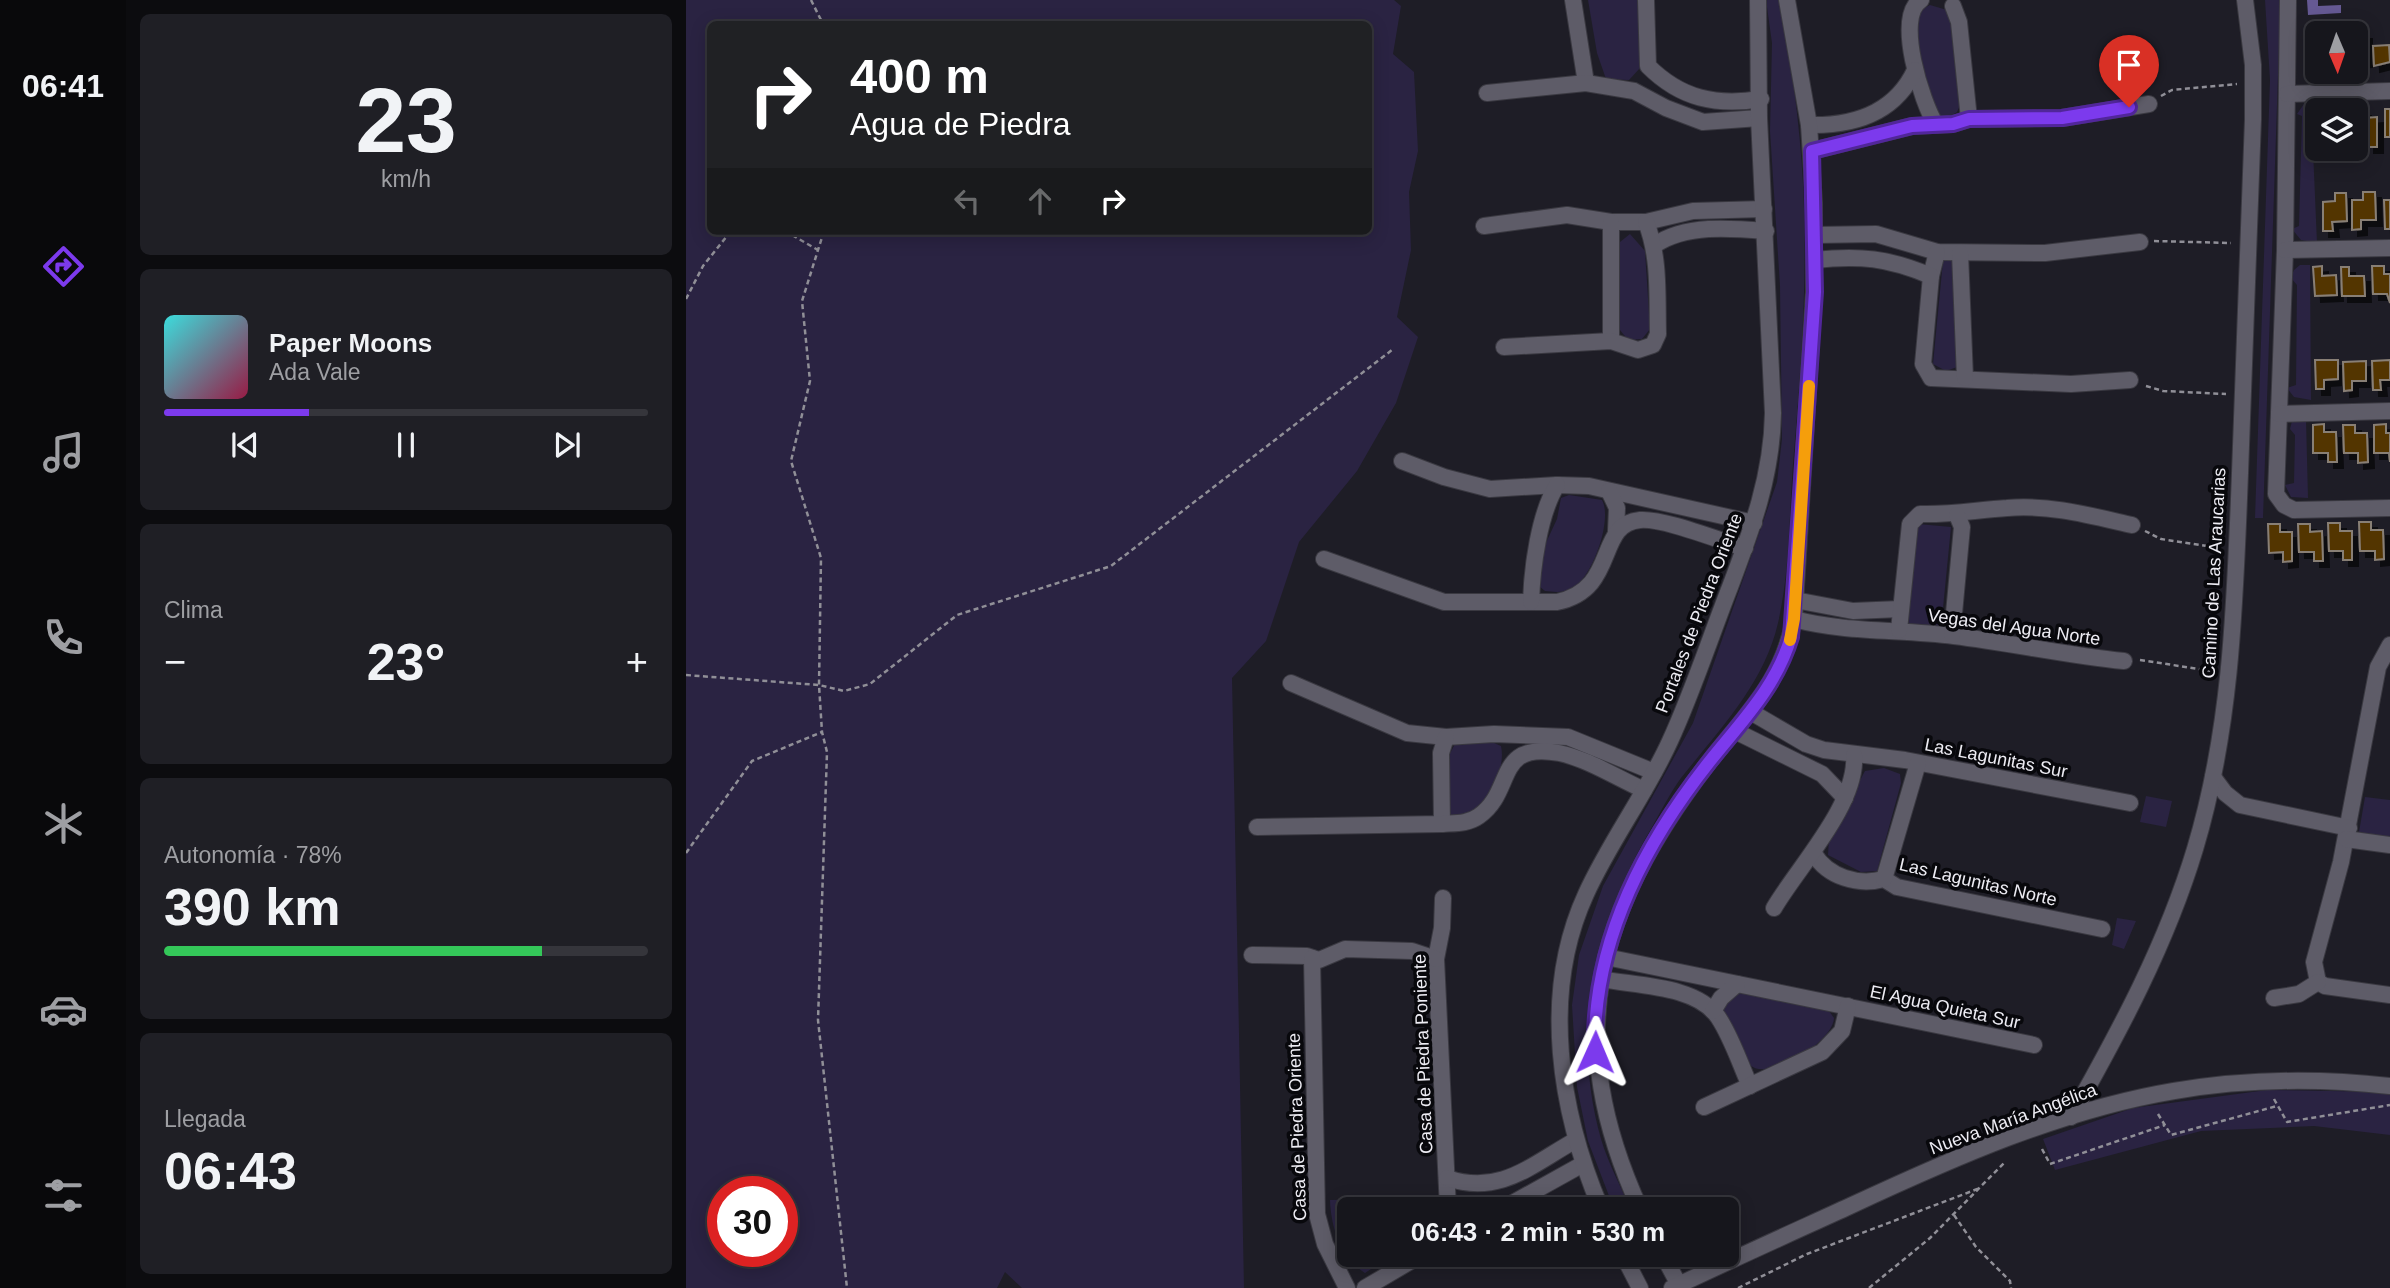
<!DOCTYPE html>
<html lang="es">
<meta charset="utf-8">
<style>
body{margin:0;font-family:Helvetica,sans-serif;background:#1f1f25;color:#f1f3f6;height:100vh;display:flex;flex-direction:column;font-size:26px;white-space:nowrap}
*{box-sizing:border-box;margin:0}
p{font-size:23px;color:#9e9fa3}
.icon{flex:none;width:38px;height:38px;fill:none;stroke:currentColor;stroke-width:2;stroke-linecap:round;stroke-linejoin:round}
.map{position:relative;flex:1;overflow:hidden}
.drawer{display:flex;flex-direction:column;gap:14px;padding:14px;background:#0c0c0f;width:560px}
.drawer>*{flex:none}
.guide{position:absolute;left:21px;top:21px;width:665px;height:214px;border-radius:10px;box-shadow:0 4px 18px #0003,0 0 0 2px #35353b;background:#202124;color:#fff;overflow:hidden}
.needle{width:46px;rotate:178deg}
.controls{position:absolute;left:1619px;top:21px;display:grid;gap:14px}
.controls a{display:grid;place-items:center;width:63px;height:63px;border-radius:10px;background:#16161c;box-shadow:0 4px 18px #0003,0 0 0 2px #35353b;font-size:35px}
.speed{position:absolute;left:21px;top:1176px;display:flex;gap:14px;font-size:35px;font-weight:700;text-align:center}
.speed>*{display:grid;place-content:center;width:91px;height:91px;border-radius:50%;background:#16161c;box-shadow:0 4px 18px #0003,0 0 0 2px #35353b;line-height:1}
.speed .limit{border:10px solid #d22;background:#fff;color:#111}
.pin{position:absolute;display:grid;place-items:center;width:60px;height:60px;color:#fff;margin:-72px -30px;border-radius:50% 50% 50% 0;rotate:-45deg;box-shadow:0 0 7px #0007}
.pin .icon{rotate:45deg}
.me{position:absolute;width:77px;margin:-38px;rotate:1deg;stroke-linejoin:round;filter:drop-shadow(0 0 5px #0008)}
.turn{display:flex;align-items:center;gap:24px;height:147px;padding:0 28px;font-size:32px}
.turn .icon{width:91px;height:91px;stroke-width:2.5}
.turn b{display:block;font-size:49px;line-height:60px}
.lanes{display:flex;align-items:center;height:66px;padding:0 28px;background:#0003;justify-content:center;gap:35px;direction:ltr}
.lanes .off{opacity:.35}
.big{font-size:52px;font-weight:700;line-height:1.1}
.drawer .widget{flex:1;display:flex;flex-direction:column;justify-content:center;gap:10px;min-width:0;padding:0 24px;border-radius:10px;background:#1f1f25}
.drawer .dial{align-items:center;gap:0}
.dial b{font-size:91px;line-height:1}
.song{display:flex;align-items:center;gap:21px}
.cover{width:84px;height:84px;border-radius:10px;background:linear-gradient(135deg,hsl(180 70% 55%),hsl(340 70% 35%))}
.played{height:7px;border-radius:4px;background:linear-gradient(90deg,#7c3aed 30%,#35353b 30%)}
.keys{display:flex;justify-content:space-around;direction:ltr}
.heat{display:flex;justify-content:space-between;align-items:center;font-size:38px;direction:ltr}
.charge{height:10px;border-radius:5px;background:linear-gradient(90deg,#34c759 78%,#35353b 0)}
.trip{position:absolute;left:651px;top:1197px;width:402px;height:70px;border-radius:10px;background:#16161c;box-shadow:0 4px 18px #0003,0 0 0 2px #35353b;font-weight:700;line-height:70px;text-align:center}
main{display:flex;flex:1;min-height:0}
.menu{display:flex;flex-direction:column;width:126px;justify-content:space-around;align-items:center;background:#09090b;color:#9e9fa3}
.menu .icon{width:49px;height:49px}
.menu .current{color:#7c3aed}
.menu b{font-size:32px;color:#f1f3f6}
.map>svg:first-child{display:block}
.green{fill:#2a2342;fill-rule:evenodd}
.water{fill:#655993}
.building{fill:#533505;stroke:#887f75;stroke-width:2;filter:url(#shadow)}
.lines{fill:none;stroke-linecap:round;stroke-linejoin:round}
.street-casing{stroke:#3a3941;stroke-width:18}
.path{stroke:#908f97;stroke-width:2.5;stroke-dasharray:5 3.5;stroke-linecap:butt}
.street{stroke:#5e5c68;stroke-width:16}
.route-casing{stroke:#51269a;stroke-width:18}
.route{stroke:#7c3aed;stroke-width:12}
.slow{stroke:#f59e0b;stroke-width:12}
.labels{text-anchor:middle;stroke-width:7;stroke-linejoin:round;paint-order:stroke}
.street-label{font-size:18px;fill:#edecf3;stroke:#08080c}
</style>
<main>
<nav class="menu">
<b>06:41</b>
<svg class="icon current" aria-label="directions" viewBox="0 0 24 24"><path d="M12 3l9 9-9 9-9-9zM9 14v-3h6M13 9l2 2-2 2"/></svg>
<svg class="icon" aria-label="music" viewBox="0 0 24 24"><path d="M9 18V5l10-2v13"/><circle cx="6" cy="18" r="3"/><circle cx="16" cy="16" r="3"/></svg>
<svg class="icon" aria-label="phone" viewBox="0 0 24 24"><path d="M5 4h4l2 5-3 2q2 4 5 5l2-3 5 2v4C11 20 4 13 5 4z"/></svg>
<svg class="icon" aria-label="climate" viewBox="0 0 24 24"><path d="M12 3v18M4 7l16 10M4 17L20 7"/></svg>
<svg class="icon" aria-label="car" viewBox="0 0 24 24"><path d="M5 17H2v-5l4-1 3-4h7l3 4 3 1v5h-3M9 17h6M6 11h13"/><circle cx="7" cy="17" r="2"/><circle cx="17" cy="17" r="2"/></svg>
<svg class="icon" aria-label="filters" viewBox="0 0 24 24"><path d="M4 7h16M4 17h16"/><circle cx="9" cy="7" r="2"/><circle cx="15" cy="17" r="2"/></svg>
</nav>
<section class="drawer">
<div class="widget dial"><b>23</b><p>km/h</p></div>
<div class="widget">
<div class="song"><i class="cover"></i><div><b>Paper Moons</b><p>Ada Vale</p></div></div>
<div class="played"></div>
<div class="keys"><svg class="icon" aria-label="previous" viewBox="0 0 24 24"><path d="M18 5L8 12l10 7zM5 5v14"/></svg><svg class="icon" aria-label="pause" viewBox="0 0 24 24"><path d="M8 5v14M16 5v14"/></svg><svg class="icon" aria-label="next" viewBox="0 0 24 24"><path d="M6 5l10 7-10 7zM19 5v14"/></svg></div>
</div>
<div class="widget"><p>Clima</p>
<div class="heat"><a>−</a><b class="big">23°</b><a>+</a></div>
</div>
<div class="widget"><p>Autonomía · 78%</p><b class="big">390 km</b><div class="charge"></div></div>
<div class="widget"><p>Llegada</p><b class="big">06:43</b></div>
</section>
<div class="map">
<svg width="1704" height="1288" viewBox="0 0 1704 1288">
<defs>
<filter id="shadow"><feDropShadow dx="6" dy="6" stdDeviation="0" flood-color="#0009"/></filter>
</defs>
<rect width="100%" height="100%" fill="#1e1d26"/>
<g class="green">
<path d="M0 0H708L715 6 707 54 728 72 732 151 723 192 725 250 711 317 732 337 710 403 671 471 613 542 580 641 546 678 558 1288H336L319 1272 311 1288H0ZM24 24H682V231H24ZM37 1192H96V1251H37Z"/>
<polygon points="902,0 953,0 954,68 943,80 920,79 911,53"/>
<path d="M1080 0H1097C1104 61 1114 122 1117 184 1122 278 1115 370 1107 464 1103 516 1104 571 1092 623 1078 684 1033 730 995 778 984 793 975 811 966 827 910 922 884 1030 915 1139 922 1163 935 1186 944 1209H928L902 1141 891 1087 886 1005 893 955 917 886 1007 723 1091 482 1096 439 1094 286 1084 131 1086 43Z"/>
<polygon points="1579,0 1593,0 1593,46 1577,518 1569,518 1584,80"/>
<path d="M1244 5 1261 10 1266 17 1275 103 1271 112 1261 118 1250 115C1239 83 1226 45 1232 11Z"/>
<polygon points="1625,103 1631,243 1615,240 1606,229 1613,226 1616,116 1611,114 1618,104"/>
<polygon points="944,234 959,251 964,329 956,339 942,340 934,330 934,242"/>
<polygon points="1257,261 1268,261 1271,367 1260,371 1247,364"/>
<polygon points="1614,265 1624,265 1625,400 1608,397 1601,388 1610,385 1611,285 1605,278 1608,270"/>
<polygon points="1620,419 1622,498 1605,497 1599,485 1608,483 1609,435 1604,429 1606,421"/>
<path d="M883 495 916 500C927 520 906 578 886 589 878 593 867 592 859 591L853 586 858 547 871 519 875 498Z"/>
<polygon points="1232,524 1265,527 1255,628 1222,625"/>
<path d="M801 740 815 746C820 767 804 809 780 815 775 816 768 815 763 815L761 759 769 744Z"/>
<polygon points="1198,768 1214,774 1215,783 1191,871 1175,872 1142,855 1143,838 1179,771"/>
<polygon points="1460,796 1486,801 1480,827 1454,822"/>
<polygon points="1679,797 1704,800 1704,838 1673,832"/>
<polygon points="1431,918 1450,921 1438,949 1426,945"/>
<path d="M1051 992 1143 1011 1148 1018C1147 1043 1081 1082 1064 1065L1037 1011V1006Z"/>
<polygon points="1581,1090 1704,1092 1704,1135 1628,1126 1515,1131 1369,1170 1357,1139 1447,1108"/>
<path d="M743 1198V1209H663V1255H706L679 1273C654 1257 645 1227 644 1200Z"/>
</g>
<polygon class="water" points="1621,0 1632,0 1632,6 1655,5 1655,13 1622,15"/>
<g class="building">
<polygon points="1670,33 1680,33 1680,61 1670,62"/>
<polygon points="1624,42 1631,42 1631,71 1625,71"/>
<polygon points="1703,45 1704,62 1688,66 1687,46"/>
<rect x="1699" y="109" width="5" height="28"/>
<polygon points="1667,110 1679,110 1679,118 1691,117 1691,147 1682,147 1682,138 1670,138 1670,110"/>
<polygon points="1677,192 1689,192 1690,220 1675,220 1675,229 1666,230 1666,200 1677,200"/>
<polygon points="1649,193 1660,193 1661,221 1646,222 1647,231 1637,231 1637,202 1649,201"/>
<polygon points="1698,200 1704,200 1704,229 1699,229"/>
<polygon points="1636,266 1636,276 1650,275 1651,295 1629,296 1627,267"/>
<polygon points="1686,266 1698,266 1698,274 1704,274 1704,303 1701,294 1687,294"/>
<polygon points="1655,267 1663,267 1663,276 1678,276 1679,296 1656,296"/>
<polygon points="1629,360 1652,360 1652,379 1638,380 1638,389 1630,389"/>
<polygon points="1704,360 1704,380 1694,380 1695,390 1687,390 1686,361"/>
<polygon points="1680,361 1680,381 1666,381 1666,390 1658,391 1657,362"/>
<polygon points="1638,424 1638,432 1650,432 1651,462 1642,462 1642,453 1627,453 1627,425"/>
<polygon points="1700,424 1700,433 1704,433 1704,462 1703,453 1688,453 1688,425"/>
<polygon points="1657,425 1669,425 1669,433 1681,433 1682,462 1672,463 1672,453 1658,453"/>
<polygon points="1673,522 1685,522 1685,530 1697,530 1698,559 1689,560 1689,551 1674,551"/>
<polygon points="1642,523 1654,523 1654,531 1666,531 1666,560 1657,560 1657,551 1643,551"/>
<polygon points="1582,524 1594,524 1594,532 1606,532 1606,561 1597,562 1597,552 1583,553"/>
<polygon points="1612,524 1624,524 1624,532 1636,531 1637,561 1628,561 1628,552 1613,552"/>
</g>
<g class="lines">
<g class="street-casing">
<g id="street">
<polyline points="887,0 900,83"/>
<path d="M960 0 962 66C995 99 1030 106 1075 99"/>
<path d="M1235 0C1208 16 1236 103 1250 125"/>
<polyline points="1602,0 1599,250 1590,494 1598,505 1608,510 1704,508"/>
<polyline points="1267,6 1273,22 1283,119"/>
<polyline points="801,93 900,83 948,91 980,108 1017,122 1073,118"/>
<polyline points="1601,94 1704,91"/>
<path d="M1123 125C1169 126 1209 113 1229 70"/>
<polyline points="1126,151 1226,126 1267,124 1283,119 1376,118 1463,104"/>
<polyline points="798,226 881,215 925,222 960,222 1007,211 1078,209"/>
<polyline points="1128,235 1190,234 1251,252 1359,253 1454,242"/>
<path d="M969 245C999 224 1045 228 1080 231"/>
<polyline points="1599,250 1704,248"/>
<polyline points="1251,252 1245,276 1237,364 1245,378 1385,384 1444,380"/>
<polyline points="1274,253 1279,378"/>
<path d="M1128 260C1174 255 1202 258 1245 276"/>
<polyline points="925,341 925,222"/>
<path d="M818 347 925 341 952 350 967 345 972 334C971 296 974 258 960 222"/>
<polyline points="1593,414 1704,411"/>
<polyline points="716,461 758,477 804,489 871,485 903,486 1068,523"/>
<polyline points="923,491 931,508 930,531"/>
<path d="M638 559 758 602H871C933 589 909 524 954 520 978 518 1034 541 1059 548"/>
<polyline points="1109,600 1167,611 1214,609"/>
<path d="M845 602C846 568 853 514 871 485"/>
<path d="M1108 619C1160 633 1215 629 1268 636 1325 643 1380 655 1438 661"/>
<path d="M1213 630 1224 524 1234 514C1264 515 1291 510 1321 508 1362 504 1406 516 1446 525"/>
<polyline points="1266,635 1276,527 1271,515"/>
<polyline points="1704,645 1692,667 1655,862 1628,962 1632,982 1639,986 1704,995"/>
<polyline points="605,683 721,733 760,737 808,734 882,737 968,772"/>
<polyline points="1065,712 1120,744 1138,750 1219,760 1444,803"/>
<polyline points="1049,731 1136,774 1159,798"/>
<polyline points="1527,777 1539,793 1554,805 1663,828"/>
<polyline points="756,824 755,753 760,737"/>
<path d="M571 827 756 824C769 823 782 824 793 816 829 791 808 741 873 753 902 759 931 778 958 790"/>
<polyline points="1660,839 1704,845"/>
<path d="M1128 854C1142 877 1172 886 1198 879L1211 887 1416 929"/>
<polyline points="1198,879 1232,763"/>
<polyline points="757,898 756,928 750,959 762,1209"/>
<path d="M1088 908C1112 867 1172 804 1168 755"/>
<polyline points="566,955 621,956 633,960 659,949 726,951 750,959"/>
<polyline points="920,957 1348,1045"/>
<polyline points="626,958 631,1214 639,1244 661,1288"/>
<path d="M915 979C950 986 1010 985 1032 1017 1046 1038 1054 1064 1064 1086"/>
<polyline points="1588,998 1613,994 1632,982"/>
<polyline points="1027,1011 1035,998 1051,984"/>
<polyline points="1018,1107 1136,1052 1156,1031 1162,1006"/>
<path d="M1385 1117C1434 1030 1480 945 1509 849 1546 726 1549 600 1554 473 1558 355 1562 237 1567 119V65L1559 0"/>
<path d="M761 1178C814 1196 845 1165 890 1140"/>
<polyline points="816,1209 897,1164"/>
<path d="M915 1209C874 1112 854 994 900 894 924 841 960 794 984 741 1007 691 1024 638 1044 587 1066 529 1086 476 1087 413L1073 118 1072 0"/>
<path d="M954 1209C875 1036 909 913 1020 766 1058 716 1096 684 1108 619L1128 292V203L1123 125 1101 0"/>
<polyline points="937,1255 954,1288"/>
<polyline points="977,1255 993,1285"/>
<polyline points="679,1288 735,1255"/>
<path d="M986 1288C1045 1260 1105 1233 1164 1206 1267 1158 1375 1110 1488 1091 1559 1079 1632 1078 1704 1086"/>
</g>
</g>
<g class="path">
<polyline points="125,0 137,24"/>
<polyline points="1475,96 1486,90 1551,84"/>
<polyline points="99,231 132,250"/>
<polyline points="138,231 116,301 124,381 105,461 135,558 133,685 136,732 141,752 132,1020 161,1288"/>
<polyline points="1468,241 1545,243"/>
<polyline points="0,299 17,266 45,231"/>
<polyline points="1460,386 1477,391 1540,394"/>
<polyline points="1459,531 1475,539 1534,548"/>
<polyline points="1454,660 1526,671"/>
<polyline points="0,675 133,685 158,691 184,684 271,615 425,566 706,350"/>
<polyline points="0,853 66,761 136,732"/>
<polyline points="1588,1099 1601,1122 1704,1105"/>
<polyline points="1472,1114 1485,1135 1591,1106"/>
<polyline points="1356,1149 1364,1164 1479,1125"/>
<polyline points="1268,1215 1290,1247 1324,1281 1325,1288"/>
<polyline points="1052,1288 1121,1254 1294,1188"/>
<polyline points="1183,1288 1244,1238 1318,1163"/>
</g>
<use href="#street" class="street"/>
</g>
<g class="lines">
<g class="route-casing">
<path id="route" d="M909 1052C906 943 958 844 1024 761 1056 721 1090 687 1105 637L1129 292 1126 151 1226 126 1267 124 1283 119 1376 118 1443 107"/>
</g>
<use href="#route" class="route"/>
<polyline class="slow" points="1104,640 1108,619 1123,386"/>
</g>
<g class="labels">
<g class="street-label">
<text transform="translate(1528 573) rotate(-87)" y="6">Camino de Las Araucarias</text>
<text transform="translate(1013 613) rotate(-69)" y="6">Portales de Piedra Oriente</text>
<text transform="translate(1328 627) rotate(8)" y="6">Vegas del Agua Norte</text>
<text transform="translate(1310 758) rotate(11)" y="6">Las Lagunitas Sur</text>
<text transform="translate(1292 882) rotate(13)" y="6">Las Lagunitas Norte</text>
<text transform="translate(1259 1007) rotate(12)" y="6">El Agua Quieta Sur</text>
<text transform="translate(737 1054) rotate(-92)" y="6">Casa de Piedra Poniente</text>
<text transform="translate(1327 1119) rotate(-20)" y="6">Nueva María Angélica</text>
<text transform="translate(611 1127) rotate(-92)" y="6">Casa de Piedra Oriente</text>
</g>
</g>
</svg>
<div class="controls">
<a><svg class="needle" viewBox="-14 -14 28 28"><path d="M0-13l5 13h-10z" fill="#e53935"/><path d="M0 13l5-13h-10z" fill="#9e9fa3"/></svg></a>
<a><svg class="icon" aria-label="layers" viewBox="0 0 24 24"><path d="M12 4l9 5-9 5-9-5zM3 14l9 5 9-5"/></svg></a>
</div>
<div class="speed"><div class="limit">30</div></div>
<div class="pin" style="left:1443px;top:107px;background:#d93025"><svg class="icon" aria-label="arrive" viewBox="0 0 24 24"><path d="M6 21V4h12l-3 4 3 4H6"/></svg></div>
<svg class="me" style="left:909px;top:1052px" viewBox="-20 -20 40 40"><path d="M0-17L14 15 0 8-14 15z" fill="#7c3aed" stroke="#fff" stroke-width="4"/></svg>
<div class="trip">06:43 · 2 min · 530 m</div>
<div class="guide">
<div class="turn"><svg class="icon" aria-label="right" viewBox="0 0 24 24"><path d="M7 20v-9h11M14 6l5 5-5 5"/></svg><div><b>400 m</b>Agua de Piedra</div></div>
<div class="lanes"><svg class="icon off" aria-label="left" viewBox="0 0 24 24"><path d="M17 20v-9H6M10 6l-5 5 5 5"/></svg><svg class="icon off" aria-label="ahead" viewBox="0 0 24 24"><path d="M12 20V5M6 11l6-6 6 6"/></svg><svg class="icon" aria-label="right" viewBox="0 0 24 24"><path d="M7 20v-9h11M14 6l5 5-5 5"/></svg></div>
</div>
</div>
</main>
